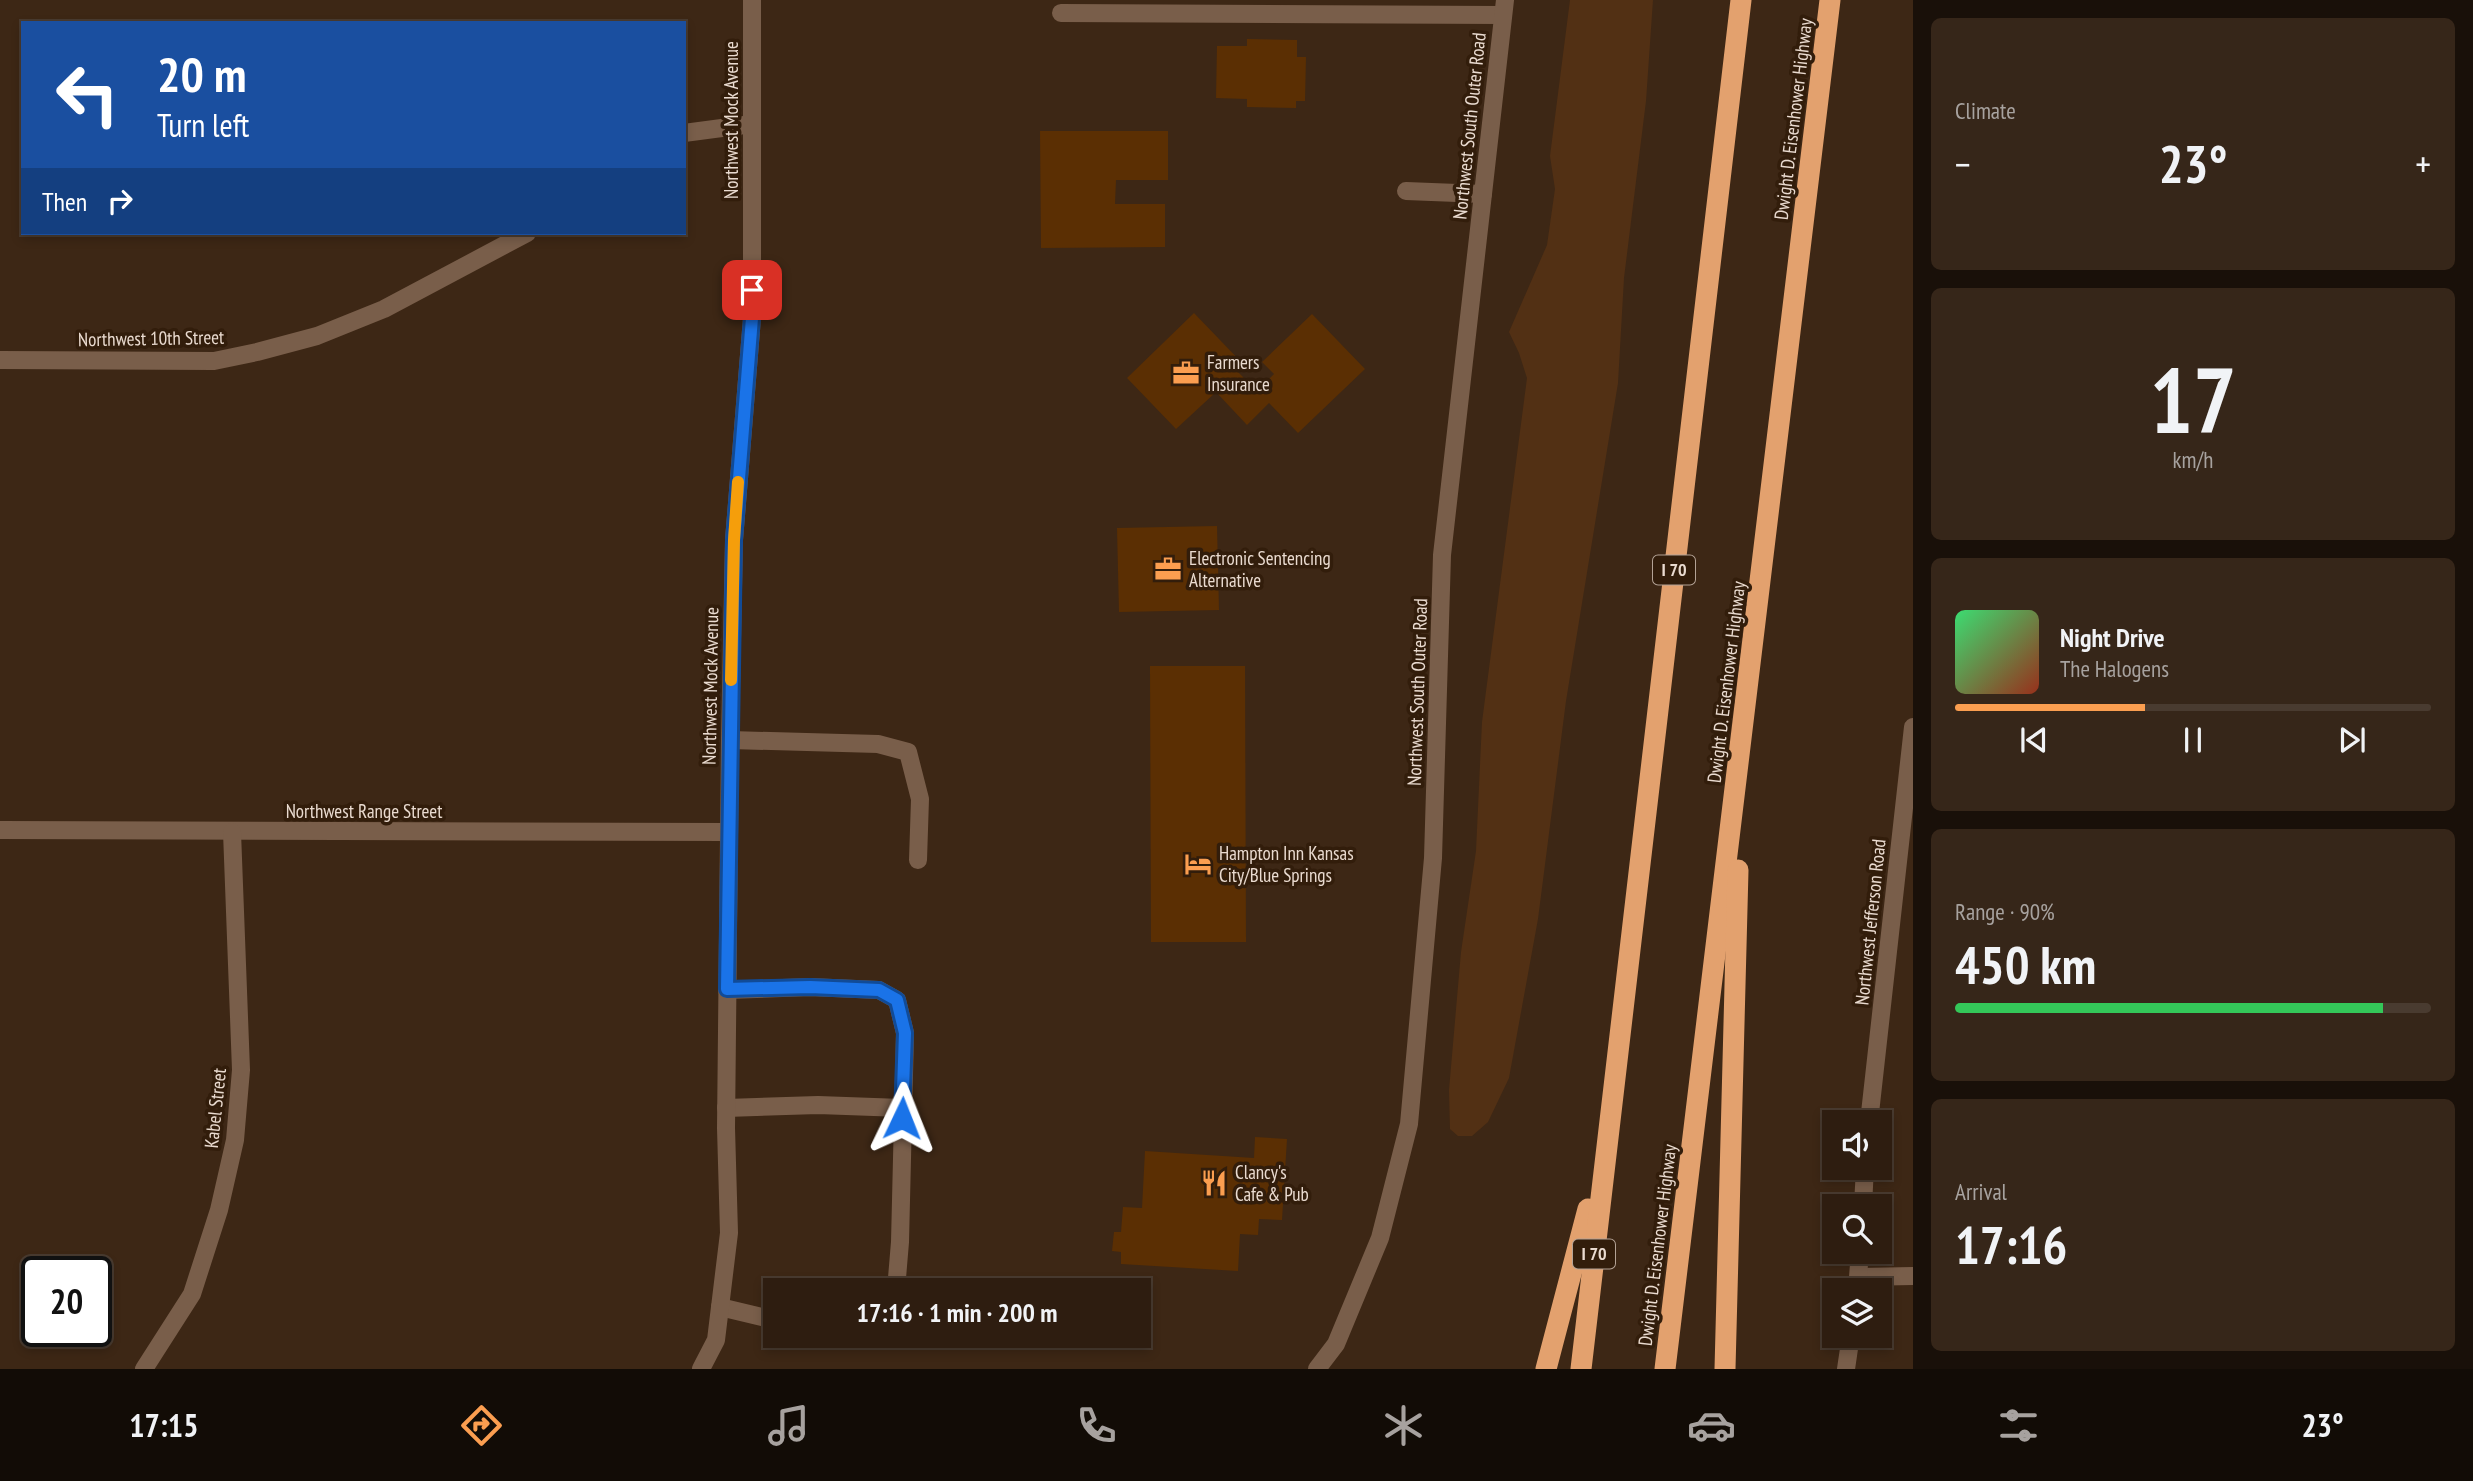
<!DOCTYPE html>
<meta charset="utf-8">
<style>
body{margin:0;font-family:"PT Sans Narrow",sans-serif;background:#362619;color:#f1f3f6;height:100vh;display:flex;flex-direction:column;font-size:26px;white-space:nowrap}
*{box-sizing:border-box;margin:0}
p{font-size:23px;color:#a7a29f}
.icon{flex:none;width:38px;height:38px;fill:none;stroke:currentColor;stroke-width:2;stroke-linecap:round;stroke-linejoin:round}
.map{position:relative;flex:1;overflow:hidden}
.sheet{display:flex;flex-direction:column;gap:18px;padding:18px;background:#191009;width:560px}
.sheet>*{flex:none}
.hud{position:absolute;left:21px;top:21px;width:665px;height:214px;border-radius:0px;box-shadow:0 4px 10px #0003,0 0 0 2px #493b30;background:#1a4fa0;color:#fff;overflow:hidden}
.fabs{position:absolute;left:1822px;top:1110px;display:grid;gap:14px}
.fabs a{display:grid;place-items:center;width:70px;height:70px;border-radius:0px;background:#2e1d10;box-shadow:0 4px 10px #0003,0 0 0 2px #493b30;font-size:35px}
.speed{position:absolute;left:21px;top:1256px;display:flex;gap:14px;font-size:35px;font-weight:700;text-align:center}
.speed>*{display:grid;place-content:center;width:91px;height:91px;border-radius:50%;background:#2e1d10;box-shadow:0 4px 10px #0003,0 0 0 2px #493b30;line-height:1}
.speed .limit{border:4px solid #111;border-radius:10px;background:#fff;color:#111}
.pin{position:absolute;display:grid;place-items:center;width:60px;height:60px;color:#fff;margin:-30px;border-radius:14px;box-shadow:0 4px 10px #0006}
.me{position:absolute;width:77px;margin:-38px;rotate:2deg;stroke-linejoin:round;filter:drop-shadow(0 0 5px #0008)}
.turn{display:flex;align-items:center;gap:24px;height:147px;padding:0 21px;font-size:32px}
.turn .icon{width:91px;height:91px;stroke-width:2.5}
.turn b{display:block;font-size:49px;line-height:60px}
.then{display:flex;align-items:center;height:66px;padding:0 21px;background:#0003;gap:14px;font-size:26px}
.big{font-size:52px;font-weight:800;line-height:1.1}
.sheet .tile{flex:1;display:flex;flex-direction:column;justify-content:center;gap:10px;min-width:0;padding:0 24px;border-radius:10px;background:#362619}
.sheet .dial{align-items:center;gap:0}
.dial b{font-size:91px;line-height:1}
.song{display:flex;align-items:center;gap:21px}
.cover{width:84px;height:84px;border-radius:10px;background:linear-gradient(135deg,hsl(140 70% 55%),hsl(10 70% 35%))}
.played{height:7px;border-radius:4px;background:linear-gradient(90deg,#fb9e50 40%,#493b30 40%)}
.keys{display:flex;justify-content:space-around;direction:ltr}
.heat{display:flex;justify-content:space-between;align-items:center;font-size:38px;direction:ltr}
.charge{height:10px;border-radius:5px;background:linear-gradient(90deg,#34c759 90%,#493b30 0)}
.trip{position:absolute;left:763px;top:1278px;width:388px;height:70px;border-radius:0px;background:#2e1d10;box-shadow:0 4px 10px #0003,0 0 0 2px #493b30;font-weight:800;line-height:70px;text-align:center}
.tab-bar{display:flex;height:112px;justify-content:space-around;align-items:center;background:#120c06;color:#a7a29f}
.tab-bar .icon{width:49px;height:49px}
.tab-bar .selected{color:#fb9e50}
.tab-bar b{font-size:32px;color:#f1f3f6}
main{display:flex;flex:1;min-height:0}
.map>svg:first-child{display:block}
.green{fill:#523014}
.building{fill:#5b2f03}
.lines{fill:none;stroke-linecap:round;stroke-linejoin:round}
.lane{stroke:#795e4a;stroke-width:18}
.street{stroke:#795e4a;stroke-width:18}
.highway{stroke:#e3a16e;stroke-width:21}
.route-casing{stroke:#114b97;stroke-width:18}
.route{stroke:#1a73e8;stroke-width:12}
.slow{stroke:#f59e0b;stroke-width:12}
.labels{text-anchor:middle;stroke-width:7;stroke-linejoin:round;paint-order:stroke}
.shield{fill:#321d0b;stroke:#b3a295;stroke-width:2}
.shield-label{font-size:18px;font-weight:bold;fill:#eadbd0}
.street-label{font-size:19px;fill:#eadbd0;stroke:#321d0b}
.poi-label{font-size:19px;fill:#eadbd0;stroke:#321d0b;text-anchor:start}
</style>
<main>
<div class="map">
<svg width="1913" height="1369" viewBox="0 0 1913 1369">
<rect width="100%" height="100%" fill="#3d2715"/>
<polygon class="green" points="1570,0 1653,0 1646,101 1624,278 1618,383 1566,701 1538,919 1509,1078 1488,1122 1472,1136 1458,1136 1450,1129 1449,1090 1461,952 1476,851 1482,722 1527,378 1519,353 1509,332 1547,245 1555,189 1550,156"/>
<g class="building">
<polygon points="1247,39 1297,40 1297,57 1306,57 1305,101 1296,101 1296,108 1247,107 1247,99 1216,98 1217,46 1247,46"/>
<polygon points="1040,131 1168,131 1168,180 1116,180 1115,204 1165,204 1165,247 1041,248"/>
<polygon points="1194,313 1245,366 1238,372 1257,391 1274,374 1262,362 1312,314 1365,369 1298,433 1269,403 1247,425 1216,392 1176,429 1127,378"/>
<polygon points="1217,526 1219,610 1119,612 1117,528"/>
<polygon points="1150,666 1245,666 1246,942 1151,942"/>
<polygon points="1255,1137 1287,1139 1282,1220 1259,1219 1258,1235 1240,1234 1238,1271 1121,1264 1121,1252 1112,1251 1114,1232 1121,1232 1123,1207 1142,1208 1145,1151 1254,1158"/>
</g>
<g class="lines">
<g class="lane">
<polyline points="1061,13 1503,15"/>
<polyline points="1406,191 1483,194"/>
<polyline points="730,740 878,744 908,752 920,799 918,860"/>
<polyline points="727,990 810,987 879,990 897,1000 905,1033 900,1242 896,1290"/>
<polyline points="726,1108 818,1105 902,1108"/>
<polyline points="720,1307 775,1320"/>
<polyline points="852,1335 855,1335"/>
</g>
<g class="street">
<polyline points="684,133 752,124"/>
<polyline points="0,360 214,361 257,352 317,336 384,309 527,233"/>
<polyline points="0,830 728,832"/>
<polyline points="1869,1122 1913,727"/>
<polyline points="1863,1206 1865,1167"/>
<polyline points="1859,1277 1913,1276"/>
<polyline points="1857,1290 1860,1251"/>
<polyline points="144,1369 192,1294 219,1210 235,1140 241,1070 232,832"/>
<polyline points="701,1369 716,1340 729,1233 726,1128 730,740 734,540 752,318 752,0"/>
<polyline points="1317,1369 1336,1344 1380,1238 1409,1124 1433,858 1442,555 1505,0"/>
<polyline points="1846,1369 1851,1335"/>
</g>
<g class="highway">
<polyline points="1546,1369 1588,1209"/>
<polyline points="1581,1369 1741,0"/>
<polyline points="1665,1369 1830,0"/>
<polyline points="1725,1369 1738,870"/>
</g>
</g>
<g class="lines">
<g class="route-casing">
<polyline id="route" points="752,290 752,318 734,540 727,989 810,987 879,990 897,1000 905,1033 902,1118"/>
</g>
<use href="#route" class="route"/>
<polyline class="slow" points="731,680 734,540 738,482"/>
</g>
<defs>
<g id="office-bare" transform="scale(2.1)"><path d="M-6-3h4V-5.5h4V-3h4V5H-6ZM-1-4.5V-3h2v-1.5ZM-6 0V1H6V0Z" fill="#fb9e50" stroke="#321d0b" stroke-width="2.5" paint-order="stroke"/></g>
<g id="hotel-bare" transform="scale(2.1)"><path d="M-6-4.5h1.5V1H6V5H4.5V3h-9V5H-6ZM-4 0a1.8 1.8 0 1 1 3.6 0ZM.5 0V-2.5h3Q6-2.5 6 0Z" fill="#fb9e50" stroke="#321d0b" stroke-width="2.5" paint-order="stroke"/></g>
<g id="restaurant-bare" transform="scale(2.1)"><path d="M-5-6h1v4h1v-4h1v4h1v-4h1v5L-1.5 .5V6h-2V.5L-5-1ZM5-6V6H3V1.5H1.5Q1.5-4 5-6Z" fill="#fb9e50" stroke="#321d0b" stroke-width="2.5" paint-order="stroke"/></g>
</defs>
<g fill-rule="evenodd">
<use href="#office-bare" x="1186" y="373"/>
<use href="#office-bare" x="1168" y="569"/>
<use href="#hotel-bare" x="1198" y="864"/>
<use href="#restaurant-bare" x="1214" y="1183"/>
</g>
<g class="labels">
<g class="shield">
<rect x="1653" y="555.5" width="42" height="29" rx="5"/>
<rect x="1573" y="1239.5" width="42" height="29" rx="5"/>
</g>
<g class="shield-label">
<text x="1674" y="576">I 70</text>
<text x="1594" y="1260">I 70</text>
</g>
<g class="street-label">
<text transform="translate(1793 119) rotate(-83)" y="7">Dwight D. Eisenhower Highway</text>
<text transform="translate(731 120) rotate(-90)" y="7">Northwest Mock Avenue</text>
<text transform="translate(1469 126) rotate(-84)" y="7">Northwest South Outer Road</text>
<text transform="translate(151 338) rotate(-1)" y="7">Northwest 10th Street</text>
<text transform="translate(1726 682) rotate(-83)" y="7">Dwight D. Eisenhower Highway</text>
<text transform="translate(710 686) rotate(-89)" y="7">Northwest Mock Avenue</text>
<text transform="translate(1417 692) rotate(-88)" y="7">Northwest South Outer Road</text>
<text x="364" y="818">Northwest Range Street</text>
<text transform="translate(1870 922) rotate(-84)" y="7">Northwest Jefferson Road</text>
<text transform="translate(215 1108) rotate(-84)" y="7">Kabel Street</text>
<text transform="translate(1657 1245) rotate(-83)" y="7">Dwight D. Eisenhower Highway</text>
</g>
<g class="poi-label">
<text x="1207" y="369">Farmers<tspan x="1207" dy="22">Insurance</tspan></text>
<text x="1189" y="565">Electronic Sentencing<tspan x="1189" dy="22">Alternative</tspan></text>
<text x="1219" y="860">Hampton Inn Kansas<tspan x="1219" dy="22">City/Blue Springs</tspan></text>
<text x="1235" y="1179">Clancy's<tspan x="1235" dy="22">Cafe &amp; Pub</tspan></text>
</g>
</g>
</svg>
<div class="fabs">
<a><svg class="icon" aria-label="sound" viewBox="0 0 24 24"><path d="M4 9h4l5-4v14l-5-4H4zM17 9q2 3 0 6"/></svg></a>
<a><svg class="icon" aria-label="search" viewBox="0 0 24 24"><circle cx="10" cy="10" r="6"/><path d="M15 15l6 6"/></svg></a>
<a><svg class="icon" aria-label="layers" viewBox="0 0 24 24"><path d="M12 4l9 5-9 5-9-5zM3 14l9 5 9-5"/></svg></a>
</div>
<div class="speed"><div class="limit">20</div></div>
<div class="pin" style="left:752px;top:290px;background:#d93025"><svg class="icon" aria-label="arrive" viewBox="0 0 24 24"><path d="M6 21V4h12l-3 4 3 4H6"/></svg></div>
<svg class="me" style="left:902px;top:1118px" viewBox="-20 -20 40 40"><path d="M0-17L14 15 0 8-14 15z" fill="#1a73e8" stroke="#fff" stroke-width="4"/></svg>
<div class="trip">17:16 · 1 min · 200 m</div>
<div class="hud">
<div class="turn"><svg class="icon" aria-label="left" viewBox="0 0 24 24"><path d="M17 20v-9H6M10 6l-5 5 5 5"/></svg><div><b>20 m</b>Turn left</div></div>
<div class="then">Then<svg class="icon" aria-label="right" viewBox="0 0 24 24"><path d="M7 20v-9h11M14 6l5 5-5 5"/></svg></div>
</div>
</div>
<section class="sheet">
<div class="tile"><p>Climate</p>
<div class="heat"><a>−</a><b class="big">23°</b><a>+</a></div>
</div>
<div class="tile dial"><b>17</b><p>km/h</p></div>
<div class="tile">
<div class="song"><i class="cover"></i><div><b>Night Drive</b><p>The Halogens</p></div></div>
<div class="played"></div>
<div class="keys"><svg class="icon" aria-label="previous" viewBox="0 0 24 24"><path d="M18 5L8 12l10 7zM5 5v14"/></svg><svg class="icon" aria-label="pause" viewBox="0 0 24 24"><path d="M8 5v14M16 5v14"/></svg><svg class="icon" aria-label="next" viewBox="0 0 24 24"><path d="M6 5l10 7-10 7zM19 5v14"/></svg></div>
</div>
<div class="tile"><p>Range · 90%</p><b class="big">450 km</b><div class="charge"></div></div>
<div class="tile"><p>Arrival</p><b class="big">17:16</b></div>
</section>
</main>
<nav class="tab-bar">
<b>17:15</b>
<svg class="icon selected" aria-label="directions" viewBox="0 0 24 24"><path d="M12 3l9 9-9 9-9-9zM9 14v-3h6M13 9l2 2-2 2"/></svg>
<svg class="icon" aria-label="music" viewBox="0 0 24 24"><path d="M9 18V5l10-2v13"/><circle cx="6" cy="18" r="3"/><circle cx="16" cy="16" r="3"/></svg>
<svg class="icon" aria-label="phone" viewBox="0 0 24 24"><path d="M5 4h4l2 5-3 2q2 4 5 5l2-3 5 2v4C11 20 4 13 5 4z"/></svg>
<svg class="icon" aria-label="climate" viewBox="0 0 24 24"><path d="M12 3v18M4 7l16 10M4 17L20 7"/></svg>
<svg class="icon" aria-label="car" viewBox="0 0 24 24"><path d="M5 17H2v-5l4-1 3-4h7l3 4 3 1v5h-3M9 17h6M6 11h13"/><circle cx="7" cy="17" r="2"/><circle cx="17" cy="17" r="2"/></svg>
<svg class="icon" aria-label="filters" viewBox="0 0 24 24"><path d="M4 7h16M4 17h16"/><circle cx="9" cy="7" r="2"/><circle cx="15" cy="17" r="2"/></svg>
<b>23°</b>
</nav>
